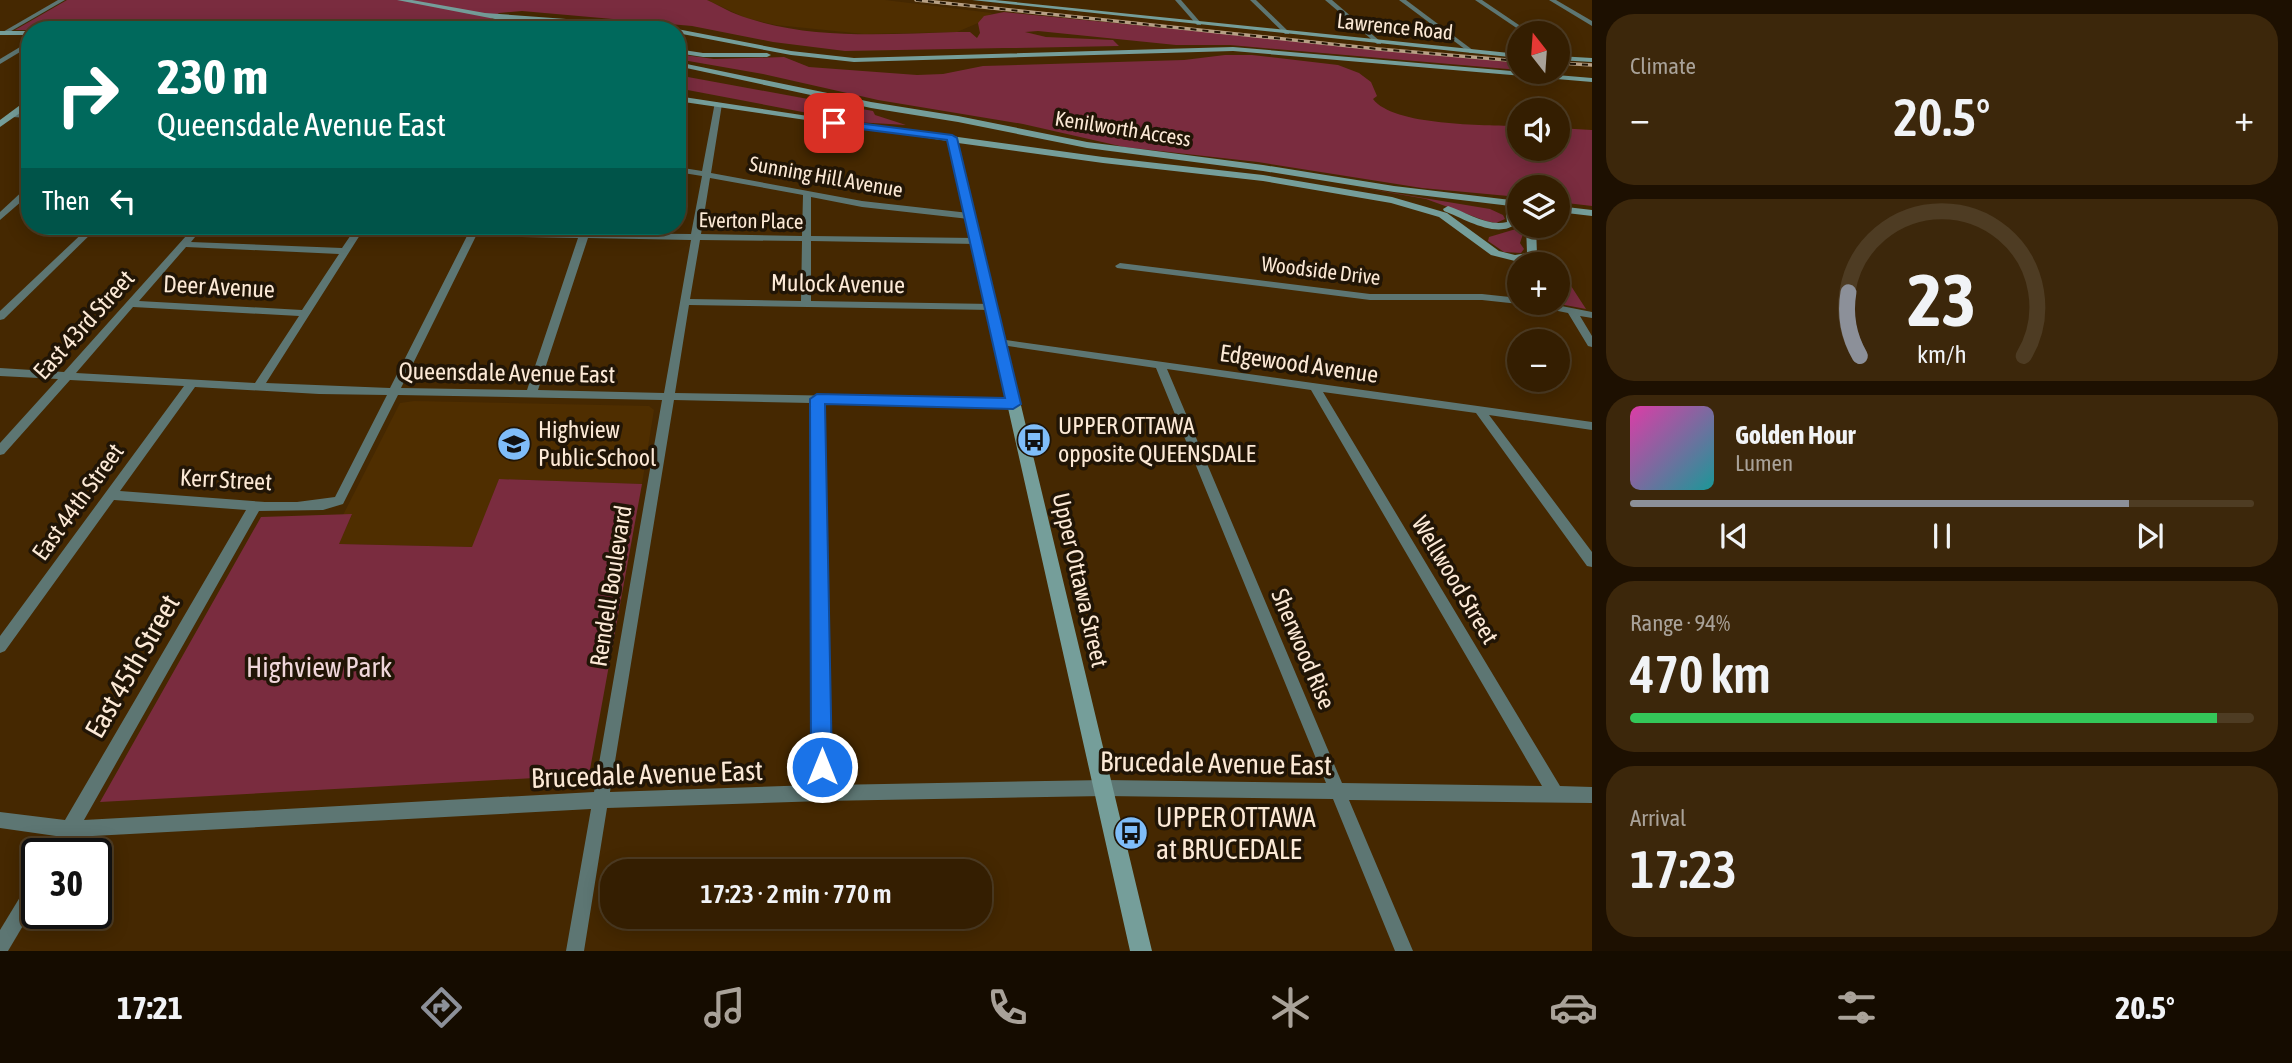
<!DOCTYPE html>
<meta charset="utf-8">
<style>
body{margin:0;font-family:"Asap Condensed",sans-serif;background:#3c270b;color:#f1f3f6;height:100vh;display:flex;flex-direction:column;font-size:26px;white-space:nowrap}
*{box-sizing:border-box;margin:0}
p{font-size:23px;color:#a9a299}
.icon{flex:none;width:38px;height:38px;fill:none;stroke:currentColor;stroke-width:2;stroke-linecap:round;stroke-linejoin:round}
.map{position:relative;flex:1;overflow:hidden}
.sheet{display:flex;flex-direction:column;gap:14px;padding:14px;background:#1d1001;width:700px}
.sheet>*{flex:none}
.guide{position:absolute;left:21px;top:21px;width:665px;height:214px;border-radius:28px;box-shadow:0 4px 18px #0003,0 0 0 2px #4e3c23;background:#00695c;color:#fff;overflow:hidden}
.needle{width:46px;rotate:343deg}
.tools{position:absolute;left:1507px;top:21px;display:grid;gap:14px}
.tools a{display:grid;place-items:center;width:63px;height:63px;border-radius:50%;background:#341e01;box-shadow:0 4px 18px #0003,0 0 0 2px #4e3c23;font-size:35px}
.speed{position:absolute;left:21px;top:838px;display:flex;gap:14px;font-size:35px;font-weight:700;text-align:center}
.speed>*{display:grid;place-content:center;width:91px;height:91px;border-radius:50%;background:#341e01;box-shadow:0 4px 18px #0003,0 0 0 2px #4e3c23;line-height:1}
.speed .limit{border:4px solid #111;border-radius:10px;background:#fff;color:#111}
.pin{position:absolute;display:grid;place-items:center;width:60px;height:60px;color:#fff;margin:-30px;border-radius:14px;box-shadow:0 4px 10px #0006}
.me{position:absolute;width:77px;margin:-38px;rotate:0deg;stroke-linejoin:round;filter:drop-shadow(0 0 5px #0008)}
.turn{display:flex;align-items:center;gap:24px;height:147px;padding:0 21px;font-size:32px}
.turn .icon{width:91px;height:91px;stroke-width:2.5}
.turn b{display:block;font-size:49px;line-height:60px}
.then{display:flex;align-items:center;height:66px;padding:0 21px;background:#0003;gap:14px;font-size:26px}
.big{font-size:52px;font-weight:600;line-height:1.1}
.sheet .widget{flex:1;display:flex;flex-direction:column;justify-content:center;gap:10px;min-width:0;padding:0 24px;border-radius:28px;background:#3c270b}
.sheet .dial{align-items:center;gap:0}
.dial svg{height:182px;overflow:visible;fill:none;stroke:#4e3c23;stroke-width:7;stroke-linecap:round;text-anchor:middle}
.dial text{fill:#f1f3f6;stroke:none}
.song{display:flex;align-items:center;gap:21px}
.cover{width:84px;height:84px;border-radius:10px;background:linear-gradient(135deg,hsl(320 70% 55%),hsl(180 70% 35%))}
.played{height:7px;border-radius:4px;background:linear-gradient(90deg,#8c9099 80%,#4e3c23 80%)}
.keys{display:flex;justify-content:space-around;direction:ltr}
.heat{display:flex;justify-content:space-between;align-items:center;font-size:38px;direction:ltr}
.charge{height:10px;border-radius:5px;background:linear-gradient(90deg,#34c759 94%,#4e3c23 0)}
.trip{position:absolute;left:600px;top:859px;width:392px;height:70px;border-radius:28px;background:#341e01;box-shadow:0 4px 18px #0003,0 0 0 2px #4e3c23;font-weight:600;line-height:70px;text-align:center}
.menu{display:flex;height:112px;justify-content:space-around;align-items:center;background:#150c00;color:#a9a299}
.menu .icon{width:49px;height:49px}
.menu .active{color:#8c9099}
.menu b{font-size:32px;color:#f1f3f6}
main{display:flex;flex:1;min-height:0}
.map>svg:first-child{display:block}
.built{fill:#4f2e00}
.green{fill:#7a2c3f}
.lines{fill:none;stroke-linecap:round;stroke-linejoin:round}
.street{fill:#5d7673;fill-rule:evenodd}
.secondary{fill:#759e9a;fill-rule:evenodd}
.rail-casing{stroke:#b7a085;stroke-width:3.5}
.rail{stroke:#211506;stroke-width:2;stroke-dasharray:6;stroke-linecap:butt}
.route{fill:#1a73e8;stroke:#114b97;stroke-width:2}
.labels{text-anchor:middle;stroke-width:7;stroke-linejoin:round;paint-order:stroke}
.far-street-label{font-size:21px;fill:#fce9d6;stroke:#211506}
.street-label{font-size:24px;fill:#fce9d6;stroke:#211506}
.poi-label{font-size:24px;fill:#fce9d6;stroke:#211506;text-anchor:start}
.near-street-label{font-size:28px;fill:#fce9d6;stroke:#211506}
.near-park-label{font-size:28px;fill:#efd6da;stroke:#211506}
.near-poi-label{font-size:28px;fill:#fce9d6;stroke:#211506;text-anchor:start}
</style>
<main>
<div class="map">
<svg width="1592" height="951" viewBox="0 0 1592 951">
<rect width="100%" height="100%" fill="#452801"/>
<g class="built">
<polygon points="707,0 885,0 992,13 978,23 957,32 864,34 776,25 746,18"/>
<polygon points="414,401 649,406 654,410 642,484 499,479 473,547 338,544 352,515 343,515 400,403"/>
</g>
<g class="green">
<path d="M67 0H707C720 6 733 14 747 18 814 40 888 34 957 32H970L977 38 980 33 978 23 984 16 1004 12 1519 63V70L1230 45H1176L1038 31 1025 32 1046 37 1113 40 1119 46 845 51 773 42 692 26 522 11 499 13 491 19 511 30H15Z"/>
<path d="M677 54 714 59 784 57 809 67 917 75 943 74 983 66 1184 60 1225 55H1252L1338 65 1359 73 1371 82 1377 96 1373 99C1393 126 1485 125 1519 126V149H1558V128L1592 130V206L1558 202V187H1519V197L1422 188 1258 162 1124 147 1023 124 878 100 763 74 677 59Z"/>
<polygon points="677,75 873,111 875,115 906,125 855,122 677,88"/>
<polygon points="1352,186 1490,209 1503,215 1505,219 1496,223 1486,221 1426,199"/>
<polygon points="1516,229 1524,231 1520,243 1524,249 1521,253 1504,252 1488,241 1489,237"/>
<polygon points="1558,266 1586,309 1554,303 1558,303"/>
<polygon points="499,479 642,484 589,775 100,802 261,517 352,514 339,544 472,547"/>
</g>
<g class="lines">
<g class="street">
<polygon points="58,0 65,0 6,34 1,33"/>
<polygon points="1175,0 1181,0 1201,23 1201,25 1197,25"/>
<polygon points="1250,0 1256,0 1289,32 1289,34 1285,34"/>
<polygon points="1325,0 1332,0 1381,42 1381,44 1377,44"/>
<polygon points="1399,0 1406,0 1474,51 1474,53 1470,53"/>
<polygon points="1475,0 1482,0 1531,33 1524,33"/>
<polygon points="1549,0 1556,0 1592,21 1592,26"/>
<polygon points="30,41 30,46 0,64 0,59"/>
<path d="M715 102 722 104 711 173 862 201 969 213 973 216 969 219 862 207 811 197V236L976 238 981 241 976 244 811 241V301L992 304 997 307 992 310 689 305 675 393 1013 399 1019 403 1013 407 823 403 830 785 1105 780 1326 783 1156 368 995 344 994 342 995 340 999 339 1592 422V430L1489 415 1592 552V567L1587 566 1476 413 1323 392 1560 786 1592 787V803L1349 800 1413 951H1395L1333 799 1105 796 822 801 607 808 584 951H566L591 809 74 837 65 854H46L56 836 0 828V812L65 820 246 510 114 500 5 651 0 653V636L184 386 70 380 4 454 0 455V443L58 379 0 376V368L64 372 195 226H204L191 242 342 248 357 226H365L363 229 470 231 473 226H478L481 228 479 231 580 233 583 226H591L589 233 691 234 702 176 677 172V167L702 171ZM710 178 803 195 802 236 701 234ZM360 235 467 236 390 388 266 383ZM476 236 578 238 527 390 401 388ZM588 238 691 240 664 393 538 390ZM700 240 802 241 801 301 690 299ZM186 247 339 254 302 310 139 301ZM133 307 299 316 255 383 76 373ZM1167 369 1311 390 1542 786 1342 783ZM195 387 319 394 387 395 335 497 297 502H265L120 491ZM398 395 662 400 594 792 84 820 259 511 323 510 343 504ZM674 400 811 403 814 785 610 792Z"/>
<polygon points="9,113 30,114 30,118 12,117 9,117"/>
<polygon points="27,187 30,187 30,194 0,220 0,212"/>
<polygon points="90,226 99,226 4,319 0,320 0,311"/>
<polygon points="1120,263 1370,294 1482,294 1519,298 1519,303 1523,303 1519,304 1482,300 1370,300 1117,268 1115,266"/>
<polygon points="1527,303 1546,303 1592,312 1592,318 1580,316 1592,336 1592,347 1588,346 1568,313 1528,305"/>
<polygon points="37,876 37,902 8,951 0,951 0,930 31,879"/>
</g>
<g class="secondary">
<polygon points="397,0 412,0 485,13 662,26 666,28 656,30 495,19"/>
<polygon points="972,0 995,0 1519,54 1519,58"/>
<polygon points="677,29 791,51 854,58 1233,47 1592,78 1592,82 1233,51 854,62 791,55 677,33 677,30 674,30"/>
<rect x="0" y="31" width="30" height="4"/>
<polygon points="677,49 703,53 767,53 771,55 767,57 703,57 677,53"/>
<polygon points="1558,56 1592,58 1592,62 1558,60"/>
<polygon points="677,62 871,102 958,116 1087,142 1263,165 1394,186 1519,201 1519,207 1394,192 1263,171 1087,148 958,122 871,108 677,66"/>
<polygon points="677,96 834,120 1103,157 1263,175 1392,197 1447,213 1499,251 1515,255 1527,253 1526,226 1536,226 1537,255 1536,257 1515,261 1491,255 1439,217 1391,203 1263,181 1103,163 958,143 1152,951 1130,951 948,141 677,101"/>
<polygon points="27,100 30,100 30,106 0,127 0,120"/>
<path d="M1448 206C1466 212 1488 227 1507 222L1506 213 1511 210 1516 213 1517 223C1498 240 1465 219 1444 211L1443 209Z"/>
<polygon points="1558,206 1592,210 1592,216 1558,212"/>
</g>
<g class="rail-casing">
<g id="rail">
<polyline points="916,0 1378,49 1519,61"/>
<polyline points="1558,63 1592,65"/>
</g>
</g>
<use href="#rail" class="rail"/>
</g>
<polygon class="route" points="834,120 952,135 957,138 1021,404 1013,409 825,404 832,767 829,774 822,777 814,774 811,767 810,399 817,394 1005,398 947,140 830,125 830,121"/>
<defs>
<g id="bus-disc" transform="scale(1.75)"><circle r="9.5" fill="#7fbdf9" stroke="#211506"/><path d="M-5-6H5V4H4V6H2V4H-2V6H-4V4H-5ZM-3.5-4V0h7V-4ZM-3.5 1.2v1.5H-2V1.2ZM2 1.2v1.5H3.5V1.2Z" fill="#111"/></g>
<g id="school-disc" transform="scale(1.75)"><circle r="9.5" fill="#7fbdf9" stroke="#211506"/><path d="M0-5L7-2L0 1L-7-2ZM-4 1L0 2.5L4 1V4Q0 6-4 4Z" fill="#111"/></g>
</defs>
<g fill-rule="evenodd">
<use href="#bus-disc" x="1034" y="440"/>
<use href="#school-disc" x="514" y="444"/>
<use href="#bus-disc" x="1131" y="833"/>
</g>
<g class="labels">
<g class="far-street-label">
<text transform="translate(1395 27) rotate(6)" y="7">Lawrence Road</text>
<text transform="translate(1123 129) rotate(9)" y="7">Kenilworth Access</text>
<text transform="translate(826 177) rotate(10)" y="7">Sunning Hill Avenue</text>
<text transform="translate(751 221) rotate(1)" y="7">Everton Place</text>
<text transform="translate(1321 271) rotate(7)" y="7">Woodside Drive</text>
</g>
<g class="street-label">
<text transform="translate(838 284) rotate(1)" y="8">Mulock Avenue</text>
<text transform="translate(219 287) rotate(3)" y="8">Deer Avenue</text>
<text transform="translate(84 325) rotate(-48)" y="8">East 43rd Street</text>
<text transform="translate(1299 364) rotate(8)" y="8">Edgewood Avenue</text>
<text transform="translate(507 373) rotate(1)" y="8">Queensdale Avenue East</text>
<text transform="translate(226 480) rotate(3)" y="8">Kerr Street</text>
<text transform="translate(78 502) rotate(-54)" y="8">East 44th Street</text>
<text transform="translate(1080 580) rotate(77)" y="8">Upper Ottawa Street</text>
<text transform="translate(1455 580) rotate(59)" y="8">Wellwood Street</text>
<text transform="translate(611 586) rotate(-81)" y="8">Rendell Boulevard</text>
<text transform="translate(1303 649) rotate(67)" y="8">Sherwood Rise</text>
</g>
<g class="poi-label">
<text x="1058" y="434">UPPER OTTAWA<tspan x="1058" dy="28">opposite QUEENSDALE</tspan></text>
<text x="538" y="438">Highview<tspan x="538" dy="28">Public School</tspan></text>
</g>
<g class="near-street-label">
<text transform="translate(132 666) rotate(-60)" y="10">East 45th Street</text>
<text transform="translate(1216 763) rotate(1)" y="10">Brucedale Avenue East</text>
<text transform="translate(647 774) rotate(-2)" y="10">Brucedale Avenue East</text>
</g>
<g class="near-park-label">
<text x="319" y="677">Highview Park</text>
</g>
<g class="near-poi-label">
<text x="1156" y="827">UPPER OTTAWA<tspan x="1156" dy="32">at BRUCEDALE</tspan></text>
</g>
</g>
</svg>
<div class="tools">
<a><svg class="needle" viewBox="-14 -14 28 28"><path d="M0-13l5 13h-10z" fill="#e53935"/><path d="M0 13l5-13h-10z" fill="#a9a299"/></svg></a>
<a><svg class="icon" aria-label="sound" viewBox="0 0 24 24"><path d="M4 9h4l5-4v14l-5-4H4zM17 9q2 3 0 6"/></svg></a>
<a><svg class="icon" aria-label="layers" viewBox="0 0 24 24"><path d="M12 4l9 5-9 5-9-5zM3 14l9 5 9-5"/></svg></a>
<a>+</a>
<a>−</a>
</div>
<div class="speed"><div class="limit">30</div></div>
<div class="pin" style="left:834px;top:123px;background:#d93025"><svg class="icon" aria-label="arrive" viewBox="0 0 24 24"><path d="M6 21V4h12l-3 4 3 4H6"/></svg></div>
<svg class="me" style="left:822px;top:767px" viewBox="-20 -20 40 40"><circle r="17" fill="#1a73e8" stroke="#fff" stroke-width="3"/><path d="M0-11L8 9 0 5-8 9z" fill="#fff"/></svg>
<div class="trip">17:23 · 2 min · 770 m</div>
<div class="guide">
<div class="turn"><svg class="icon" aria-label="right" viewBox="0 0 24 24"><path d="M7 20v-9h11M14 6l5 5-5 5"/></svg><div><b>230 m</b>Queensdale Avenue East</div></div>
<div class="then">Then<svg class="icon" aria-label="left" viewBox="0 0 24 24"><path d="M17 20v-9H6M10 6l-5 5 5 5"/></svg></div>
</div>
</div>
<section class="sheet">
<div class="widget"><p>Climate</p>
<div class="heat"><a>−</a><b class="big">20.5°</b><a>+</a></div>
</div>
<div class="widget dial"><svg viewBox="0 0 100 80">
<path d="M14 69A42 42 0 1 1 86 69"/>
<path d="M14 69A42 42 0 0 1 9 41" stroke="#8c9099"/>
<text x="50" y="56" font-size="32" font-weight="700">23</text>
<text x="50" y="72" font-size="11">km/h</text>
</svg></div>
<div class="widget">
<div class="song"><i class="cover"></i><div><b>Golden Hour</b><p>Lumen</p></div></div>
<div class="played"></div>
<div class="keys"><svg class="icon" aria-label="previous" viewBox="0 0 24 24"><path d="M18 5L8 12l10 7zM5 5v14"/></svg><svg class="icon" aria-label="pause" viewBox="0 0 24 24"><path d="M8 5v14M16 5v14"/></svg><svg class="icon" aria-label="next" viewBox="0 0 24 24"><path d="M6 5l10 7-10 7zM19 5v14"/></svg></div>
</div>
<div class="widget"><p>Range · 94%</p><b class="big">470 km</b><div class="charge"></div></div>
<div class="widget"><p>Arrival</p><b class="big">17:23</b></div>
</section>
</main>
<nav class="menu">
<b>17:21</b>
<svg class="icon active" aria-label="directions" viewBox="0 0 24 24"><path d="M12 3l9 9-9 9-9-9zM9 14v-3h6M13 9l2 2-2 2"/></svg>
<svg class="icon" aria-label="music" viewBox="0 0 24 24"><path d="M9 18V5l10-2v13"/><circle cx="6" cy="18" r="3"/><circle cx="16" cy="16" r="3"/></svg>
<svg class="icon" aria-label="phone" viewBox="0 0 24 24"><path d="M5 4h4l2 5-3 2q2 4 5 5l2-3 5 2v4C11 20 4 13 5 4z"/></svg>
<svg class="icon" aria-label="climate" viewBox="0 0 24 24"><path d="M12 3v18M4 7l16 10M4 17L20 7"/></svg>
<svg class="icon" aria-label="car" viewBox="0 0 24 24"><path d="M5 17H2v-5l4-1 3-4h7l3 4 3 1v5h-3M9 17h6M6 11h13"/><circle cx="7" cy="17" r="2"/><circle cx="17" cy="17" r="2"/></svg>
<svg class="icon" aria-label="filters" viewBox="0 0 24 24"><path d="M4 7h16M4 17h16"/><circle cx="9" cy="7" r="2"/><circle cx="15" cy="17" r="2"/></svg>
<b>20.5°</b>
</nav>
